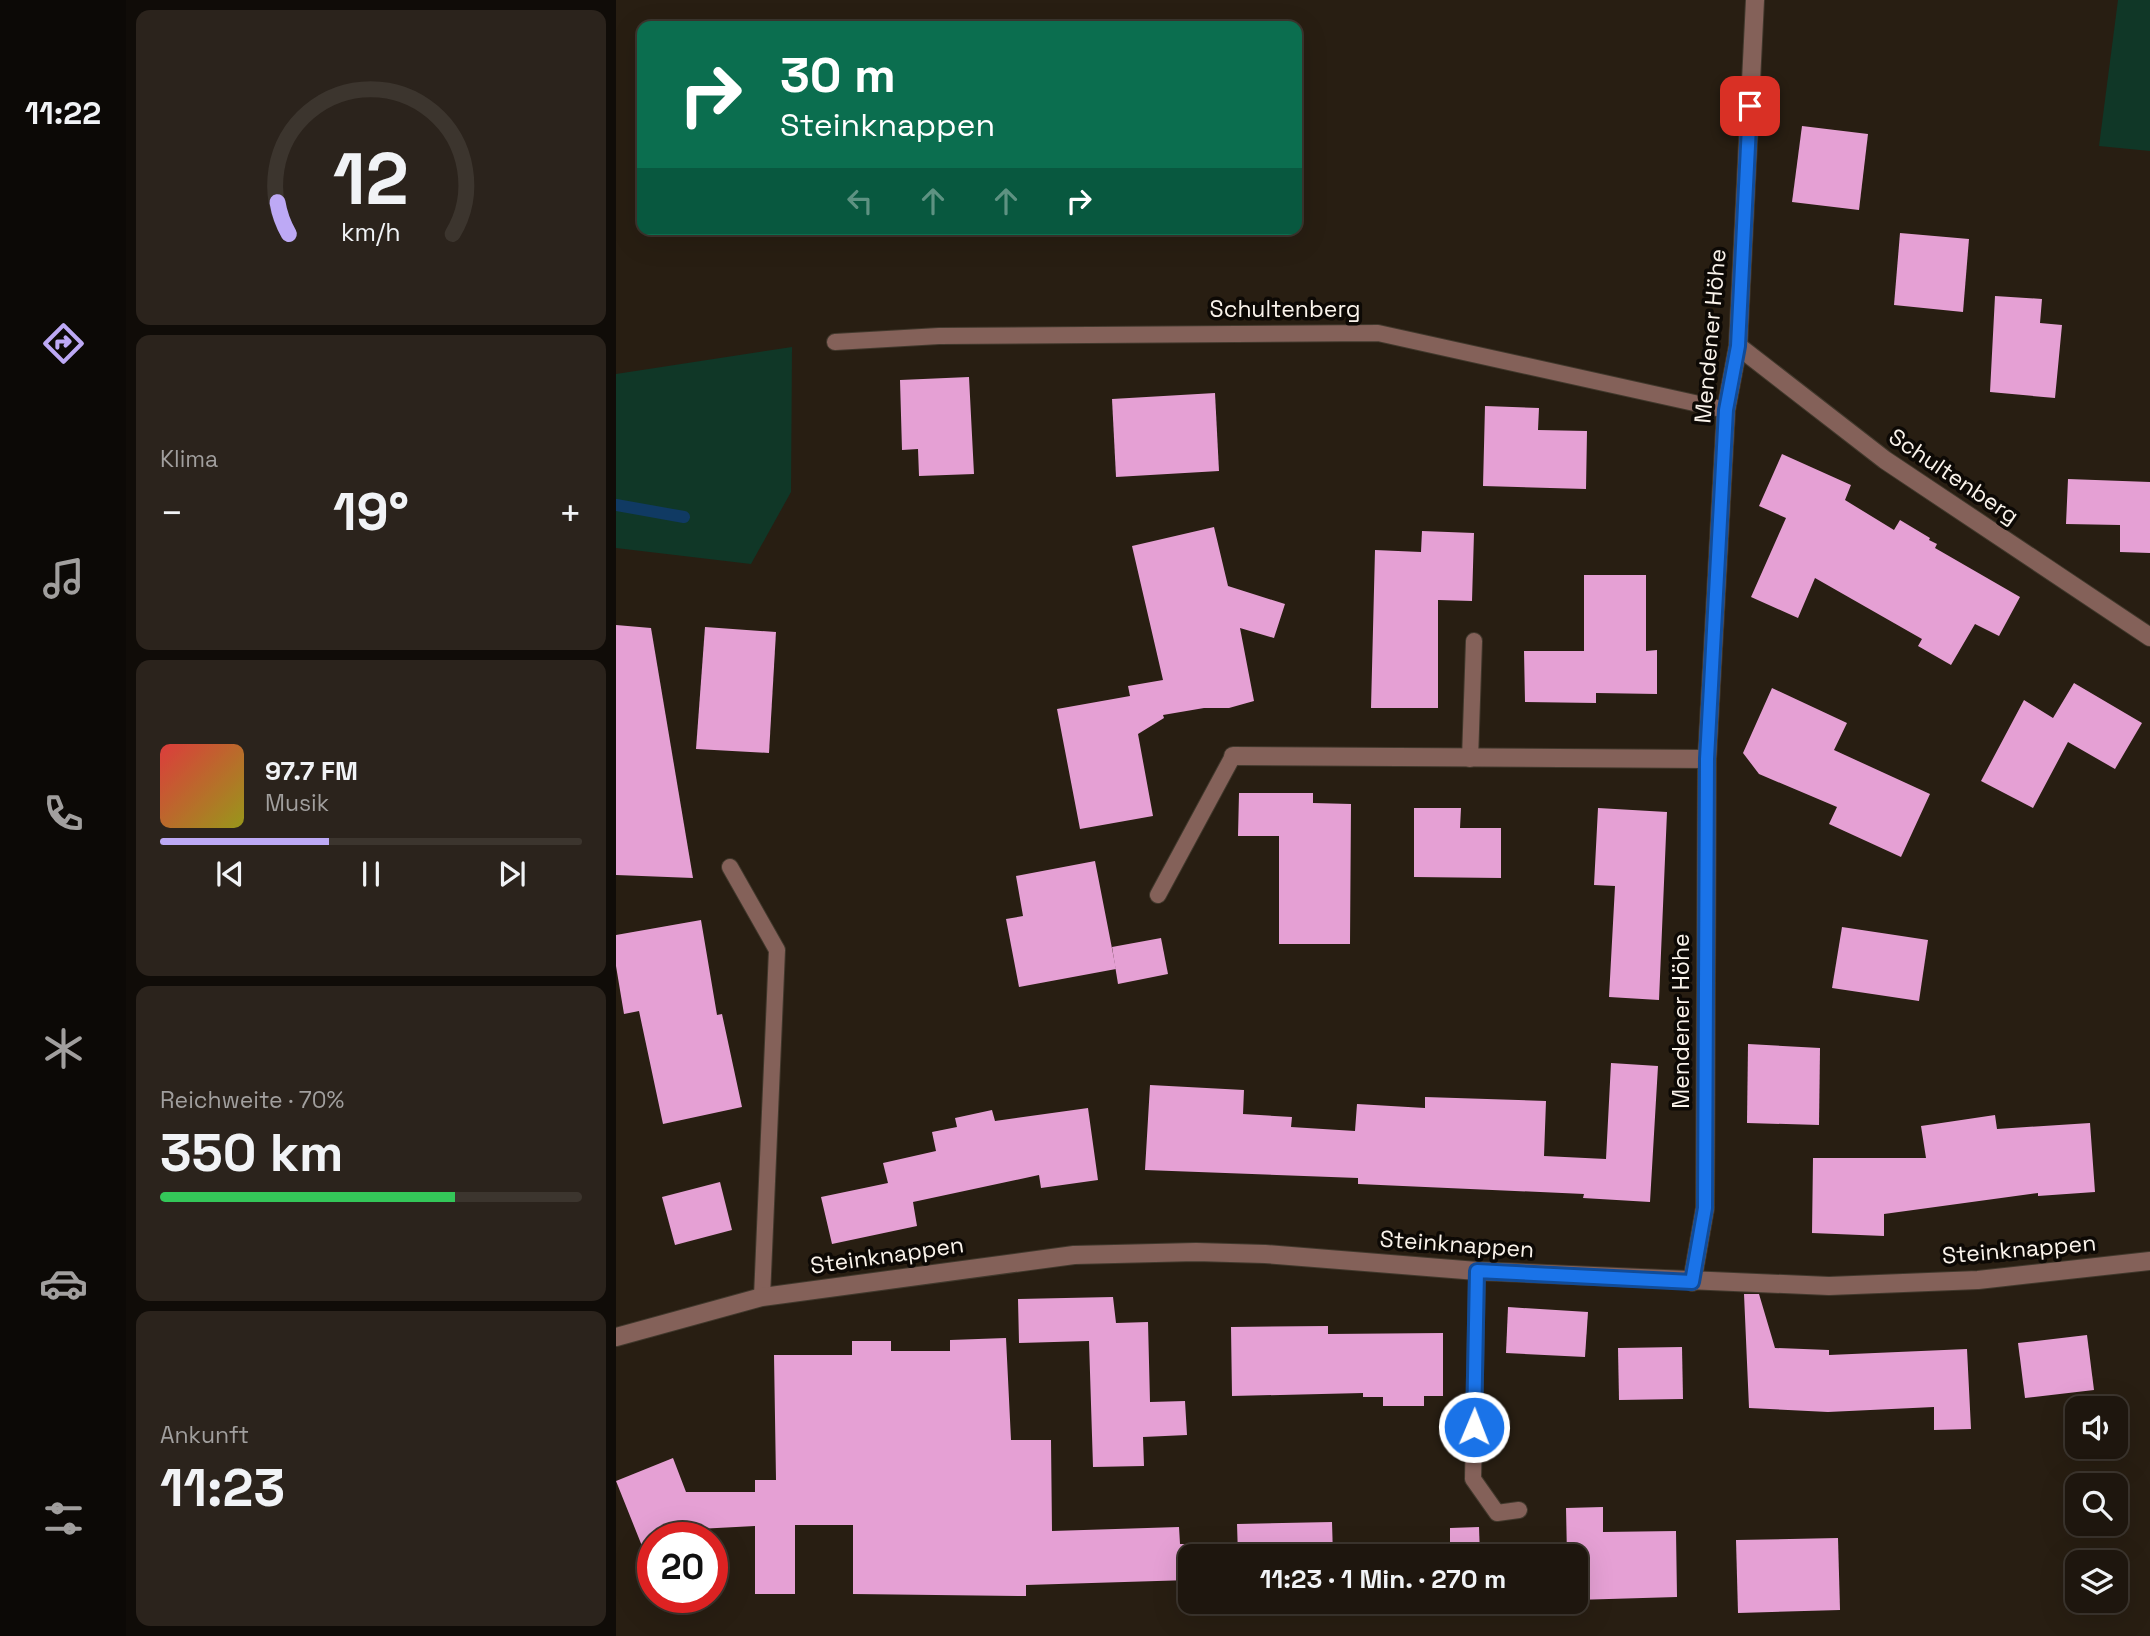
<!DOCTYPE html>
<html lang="de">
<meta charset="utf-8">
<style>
body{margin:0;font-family:"Space Grotesk",sans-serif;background:#2b231c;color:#f1f3f6;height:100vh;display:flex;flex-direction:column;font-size:26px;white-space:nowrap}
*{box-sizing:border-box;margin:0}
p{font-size:23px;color:#a19f9e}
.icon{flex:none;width:38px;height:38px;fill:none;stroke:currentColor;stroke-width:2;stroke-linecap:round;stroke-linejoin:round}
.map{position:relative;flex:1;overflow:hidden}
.details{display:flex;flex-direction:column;gap:10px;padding:10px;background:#100c08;width:490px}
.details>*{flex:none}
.top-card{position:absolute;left:21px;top:21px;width:665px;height:214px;border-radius:14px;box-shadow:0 7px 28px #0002,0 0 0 2px #3c352e;background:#0b6e4f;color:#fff;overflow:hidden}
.buttons{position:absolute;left:1449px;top:1396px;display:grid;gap:14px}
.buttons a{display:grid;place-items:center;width:63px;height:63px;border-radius:14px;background:#1e160e;box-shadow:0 7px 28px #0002,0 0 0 2px #3c352e;font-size:35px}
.speed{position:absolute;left:21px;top:1522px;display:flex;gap:14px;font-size:35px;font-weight:700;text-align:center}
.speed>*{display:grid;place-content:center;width:91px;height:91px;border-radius:50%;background:#1e160e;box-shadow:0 7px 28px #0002,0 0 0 2px #3c352e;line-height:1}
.speed .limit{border:10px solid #d22;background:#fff;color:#111}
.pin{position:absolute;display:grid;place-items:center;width:60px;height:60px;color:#fff;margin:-30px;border-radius:14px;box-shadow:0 4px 10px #0006}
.me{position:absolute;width:77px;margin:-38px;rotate:1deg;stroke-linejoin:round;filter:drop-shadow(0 0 5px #0008)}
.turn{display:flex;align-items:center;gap:24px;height:147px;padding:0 28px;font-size:32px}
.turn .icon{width:91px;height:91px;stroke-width:2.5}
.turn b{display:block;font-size:49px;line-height:60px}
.lanes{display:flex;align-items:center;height:66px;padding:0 28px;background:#0003;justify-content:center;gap:35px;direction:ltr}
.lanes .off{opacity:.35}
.big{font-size:52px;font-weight:700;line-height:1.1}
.details .card{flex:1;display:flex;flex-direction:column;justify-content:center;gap:10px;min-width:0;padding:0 24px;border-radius:14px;background:#2b231c}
.details .dial{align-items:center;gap:0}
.dial svg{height:182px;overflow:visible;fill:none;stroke:#3c352e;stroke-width:7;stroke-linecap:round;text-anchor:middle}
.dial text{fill:#f1f3f6;stroke:none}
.song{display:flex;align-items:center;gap:21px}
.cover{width:84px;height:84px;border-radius:10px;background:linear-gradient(135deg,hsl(0 70% 55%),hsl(60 70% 35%))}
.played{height:7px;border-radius:4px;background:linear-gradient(90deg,#bda9f5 40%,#3c352e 40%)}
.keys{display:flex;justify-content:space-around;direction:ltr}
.heat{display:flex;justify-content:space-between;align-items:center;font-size:38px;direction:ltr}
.charge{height:10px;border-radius:5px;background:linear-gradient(90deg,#34c759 70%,#3c352e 0)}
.trip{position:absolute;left:562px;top:1544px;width:410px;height:70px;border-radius:14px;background:#1e160e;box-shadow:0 7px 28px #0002,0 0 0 2px #3c352e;font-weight:700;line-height:70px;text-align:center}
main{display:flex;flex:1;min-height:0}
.tabs{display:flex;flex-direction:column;width:126px;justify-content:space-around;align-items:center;background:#0c0906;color:#a19f9e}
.tabs .icon{width:49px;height:49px}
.tabs .selected{color:#bda9f5}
.tabs b{font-size:32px;color:#f1f3f6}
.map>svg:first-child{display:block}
.green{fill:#103727}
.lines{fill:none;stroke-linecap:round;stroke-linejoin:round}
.stream{stroke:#103a63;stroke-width:12}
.building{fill:#e5a0d4}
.service-casing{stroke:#41382c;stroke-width:18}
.minor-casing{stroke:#41382c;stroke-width:20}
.tertiary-casing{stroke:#41382c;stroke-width:20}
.service{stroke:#846159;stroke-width:16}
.minor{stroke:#846159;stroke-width:18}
.tertiary{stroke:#846159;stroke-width:18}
.route-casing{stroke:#114b97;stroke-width:18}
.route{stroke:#1a73e8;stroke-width:12}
.labels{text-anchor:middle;stroke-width:7;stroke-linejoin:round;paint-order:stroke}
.street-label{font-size:23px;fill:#faf3eb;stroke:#0d0905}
</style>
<main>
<nav class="tabs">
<b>11:22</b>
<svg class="icon selected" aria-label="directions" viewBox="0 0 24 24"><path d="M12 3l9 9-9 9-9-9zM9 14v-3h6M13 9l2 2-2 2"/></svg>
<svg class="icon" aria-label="music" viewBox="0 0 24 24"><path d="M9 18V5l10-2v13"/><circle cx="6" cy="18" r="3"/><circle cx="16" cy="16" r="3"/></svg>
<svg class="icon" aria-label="phone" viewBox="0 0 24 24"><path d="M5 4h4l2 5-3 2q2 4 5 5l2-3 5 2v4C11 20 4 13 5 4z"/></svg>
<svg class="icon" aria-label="climate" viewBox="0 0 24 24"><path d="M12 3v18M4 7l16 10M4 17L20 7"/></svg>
<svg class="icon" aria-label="car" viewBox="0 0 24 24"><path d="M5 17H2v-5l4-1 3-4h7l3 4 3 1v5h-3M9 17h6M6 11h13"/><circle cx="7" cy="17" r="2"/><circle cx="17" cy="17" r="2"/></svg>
<svg class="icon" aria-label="filters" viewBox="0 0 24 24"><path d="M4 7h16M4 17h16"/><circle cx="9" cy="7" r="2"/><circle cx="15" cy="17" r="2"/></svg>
</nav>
<section class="details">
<div class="card dial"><svg viewBox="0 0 100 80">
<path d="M14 69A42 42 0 1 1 86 69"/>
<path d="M14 69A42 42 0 0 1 9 55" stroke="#bda9f5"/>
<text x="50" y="56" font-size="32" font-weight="700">12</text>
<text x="50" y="72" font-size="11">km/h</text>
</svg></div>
<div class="card"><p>Klima</p>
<div class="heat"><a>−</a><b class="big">19°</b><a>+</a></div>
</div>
<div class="card">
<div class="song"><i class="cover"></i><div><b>97.7 FM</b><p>Musik</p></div></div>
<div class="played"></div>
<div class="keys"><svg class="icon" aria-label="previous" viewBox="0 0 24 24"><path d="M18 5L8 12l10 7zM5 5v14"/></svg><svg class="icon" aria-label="pause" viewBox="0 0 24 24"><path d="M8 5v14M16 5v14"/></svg><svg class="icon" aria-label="next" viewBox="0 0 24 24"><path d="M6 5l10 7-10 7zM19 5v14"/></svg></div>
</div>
<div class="card"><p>Reichweite · 70%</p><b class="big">350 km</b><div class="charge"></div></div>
<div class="card"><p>Ankunft</p><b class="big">11:23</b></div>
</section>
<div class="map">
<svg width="1534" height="1636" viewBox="0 0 1534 1636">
<rect width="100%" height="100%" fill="#281e12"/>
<g class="green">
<polygon points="1502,0 1534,0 1534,151 1483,146"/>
<polygon points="176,347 175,492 135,564 0,548 0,374"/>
</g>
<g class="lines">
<polyline class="stream" points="0,505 68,517"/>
</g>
<g class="building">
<polygon points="1186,126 1252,134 1243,210 1176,202"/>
<polygon points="1284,233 1353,239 1347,312 1278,305"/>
<polygon points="1379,296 1426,299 1424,323 1446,325 1439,398 1374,392"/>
<polygon points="353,377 358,474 303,476 302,449 286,450 284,380"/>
<polygon points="599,393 603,471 500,477 496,399"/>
<polygon points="869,406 923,408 922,430 971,431 970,489 867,486"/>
<polygon points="1166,454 1235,485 1229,500 1278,530 1284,520 1314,538 1313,540 1321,544 1319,548 1404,597 1383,636 1359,624 1335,665 1302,646 1306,639 1199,578 1182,618 1135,597 1170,518 1143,506"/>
<polygon points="1452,479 1534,482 1534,553 1504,552 1504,525 1450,524"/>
<polygon points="598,527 612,586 669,604 658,638 624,628 638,701 613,708 588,708 547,715 548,718 522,734 537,816 464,829 441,709 514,696 512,686 547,680 516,546"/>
<polygon points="806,531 858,533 856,601 822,600 822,708 755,708 759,550 805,552"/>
<polygon points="968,575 1030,575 1030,651 1041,650 1041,694 980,693 980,703 909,702 908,651 968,651"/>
<polygon points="0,625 35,628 77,878 0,875"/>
<polygon points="89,627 160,632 153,753 80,749"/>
<polygon points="1458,683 1526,723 1499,769 1452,742 1417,808 1365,781 1408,700 1437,718"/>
<polygon points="1156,688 1231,723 1218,750 1314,794 1285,857 1213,824 1221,807 1143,774 1127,753"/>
<polygon points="623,793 697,793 697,803 735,804 734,944 663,944 663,836 622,836"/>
<polygon points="798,808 845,808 844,828 885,828 885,878 798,877"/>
<polygon points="982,808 1051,812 1043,1000 993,997 999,886 978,885"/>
<polygon points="479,861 500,969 403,987 390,919 407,916 400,876"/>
<polygon points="85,920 101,1015 106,1014 126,1107 47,1124 23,1011 8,1014 0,966 0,935"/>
<polygon points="1226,927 1312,940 1303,1001 1216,988"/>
<polygon points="545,938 552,974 502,984 496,947"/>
<polygon points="1132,1044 1204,1048 1203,1125 1131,1123"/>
<polygon points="995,1063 1042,1066 1034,1202 967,1198 968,1194 742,1184 742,1178 529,1170 534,1085 628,1090 627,1114 676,1117 675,1127 739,1131 741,1104 809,1108 809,1097 930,1101 928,1156 990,1159"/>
<polygon points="472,1108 482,1180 425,1188 423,1175 297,1202 301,1226 216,1244 205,1197 272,1183 267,1163 320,1151 316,1132 341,1127 339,1118 376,1110 379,1121"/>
<polygon points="1379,1115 1381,1129 1474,1123 1479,1192 1422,1196 1422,1193 1268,1214 1268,1236 1196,1233 1197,1158 1310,1158 1305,1126"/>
<polygon points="104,1182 116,1230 59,1245 46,1197"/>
<polygon points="1128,1294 1143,1294 1159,1348 1213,1350 1213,1355 1351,1349 1355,1429 1318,1430 1318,1407 1212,1412 1133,1408"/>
<polygon points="497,1297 500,1323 532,1322 534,1402 569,1401 571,1435 527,1437 528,1466 477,1467 473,1341 403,1343 402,1299"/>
<polygon points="892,1307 972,1312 969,1357 890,1353"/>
<polygon points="712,1326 712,1334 827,1333 827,1396 808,1396 808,1406 767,1406 767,1397 747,1397 747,1393 616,1396 615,1327"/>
<polygon points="1471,1335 1478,1390 1409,1398 1402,1343"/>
<polygon points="390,1338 395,1440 435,1440 436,1531 563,1527 564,1544 574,1544 574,1580 410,1585 410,1596 237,1594 237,1525 179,1525 179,1594 139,1594 139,1526 82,1529 60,1538 37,1538 37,1548 28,1551 0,1481 57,1458 70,1492 139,1492 139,1480 160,1480 158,1355 236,1355 236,1341 275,1341 275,1351 334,1351 334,1340"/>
<polygon points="1066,1347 1067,1399 1003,1400 1002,1348"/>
<polygon points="987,1507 987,1532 1060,1531 1061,1597 959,1600 959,1556 951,1556 950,1508"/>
<polygon points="716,1522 717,1556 622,1556 621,1524"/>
<polygon points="863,1527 864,1556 834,1556 834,1528"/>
<polygon points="1222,1538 1224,1610 1122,1613 1120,1540"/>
</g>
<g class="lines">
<g class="service-casing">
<g id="service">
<polyline points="219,342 323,336 762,333 1110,410"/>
<polyline points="854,759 858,641"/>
<polyline points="114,867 161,950 146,1297"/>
<polyline points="542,895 617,756"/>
<polyline points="861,1271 857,1479 881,1513 903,1510"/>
</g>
</g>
<g class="minor-casing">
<g id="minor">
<polyline points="1122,346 1269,460 1534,637"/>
<polyline points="617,756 1091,759"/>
<polyline points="1076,1282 1089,1208 1091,759 1110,410 1122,346 1139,0"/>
</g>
</g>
<g class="tertiary-casing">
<polyline id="tertiary" points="0,1337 146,1297 458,1255 580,1252 649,1254 861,1271 1213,1286 1362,1280 1534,1261"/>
</g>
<use href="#service" class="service"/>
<use href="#minor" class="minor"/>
<use href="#tertiary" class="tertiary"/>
</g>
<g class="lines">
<g class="route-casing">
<polyline id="route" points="858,1427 861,1271 1076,1282 1089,1208 1091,759 1110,410 1122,346 1134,106"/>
</g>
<use href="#route" class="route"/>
</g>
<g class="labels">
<g class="street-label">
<text x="669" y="317">Schultenberg</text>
<text transform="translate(1094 336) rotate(-85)" y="8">Mendener Höhe</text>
<text transform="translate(1338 476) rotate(34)" y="8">Schultenberg</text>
<text transform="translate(1065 1021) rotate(-90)" y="8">Mendener Höhe</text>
<text transform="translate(841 1244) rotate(4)" y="8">Steinknappen</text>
<text transform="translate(1403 1249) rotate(-5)" y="8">Steinknappen</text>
<text transform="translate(271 1255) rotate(-8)" y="8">Steinknappen</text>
</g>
</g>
</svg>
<div class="buttons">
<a><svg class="icon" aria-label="sound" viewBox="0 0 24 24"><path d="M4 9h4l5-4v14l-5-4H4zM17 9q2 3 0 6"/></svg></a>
<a><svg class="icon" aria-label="search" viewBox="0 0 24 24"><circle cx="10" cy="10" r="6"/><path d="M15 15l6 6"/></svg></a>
<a><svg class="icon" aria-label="layers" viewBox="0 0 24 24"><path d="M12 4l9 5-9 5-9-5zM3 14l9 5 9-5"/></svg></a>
</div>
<div class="speed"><div class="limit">20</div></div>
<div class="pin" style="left:1134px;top:106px;background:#d93025"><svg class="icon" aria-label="arrive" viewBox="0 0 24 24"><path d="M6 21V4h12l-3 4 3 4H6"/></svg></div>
<svg class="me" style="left:858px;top:1427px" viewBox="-20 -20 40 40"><circle r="17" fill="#1a73e8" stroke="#fff" stroke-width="3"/><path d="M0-11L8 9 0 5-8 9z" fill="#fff"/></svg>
<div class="trip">11:23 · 1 Min. · 270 m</div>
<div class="top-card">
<div class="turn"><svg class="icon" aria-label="right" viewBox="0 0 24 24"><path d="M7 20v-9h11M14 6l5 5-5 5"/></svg><div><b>30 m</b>Steinknappen</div></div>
<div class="lanes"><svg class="icon off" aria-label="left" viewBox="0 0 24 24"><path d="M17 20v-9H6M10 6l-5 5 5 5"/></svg><svg class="icon off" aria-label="ahead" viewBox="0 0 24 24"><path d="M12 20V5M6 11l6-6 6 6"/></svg><svg class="icon off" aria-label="ahead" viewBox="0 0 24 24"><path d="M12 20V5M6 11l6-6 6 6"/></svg><svg class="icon" aria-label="right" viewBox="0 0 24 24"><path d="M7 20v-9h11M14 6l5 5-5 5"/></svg></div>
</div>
</div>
</main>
